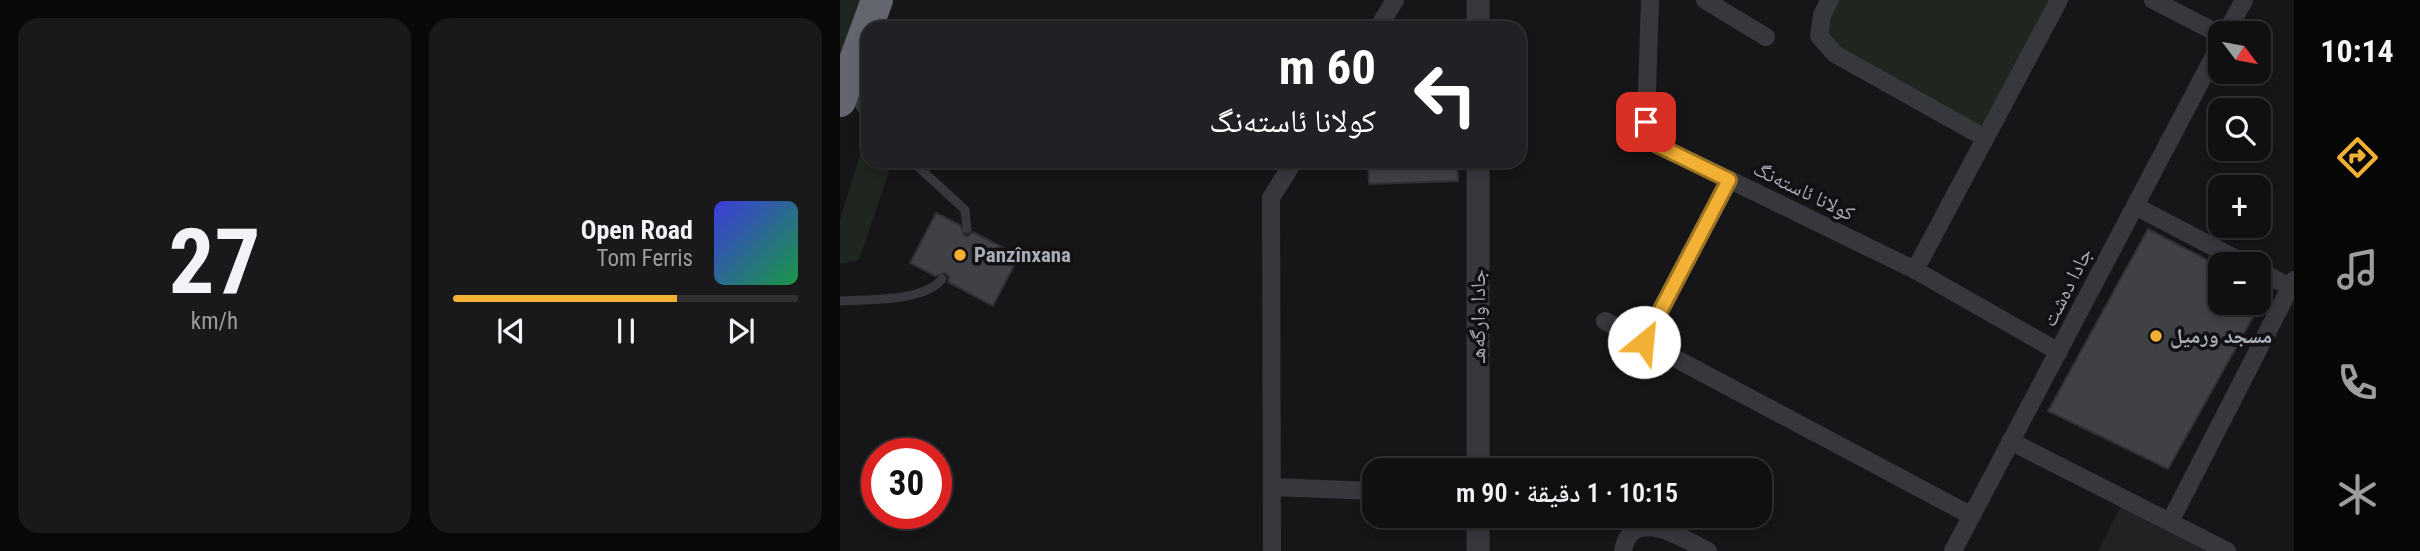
<!DOCTYPE html>
<html lang="ar">
<meta charset="utf-8">
<style>
body{margin:0;font-family:"Roboto Condensed","Noto Naskh Arabic",sans-serif;background:#19191b;color:#f1f3f6;direction:rtl;height:100vh;display:flex;flex-direction:column;font-size:26px;white-space:nowrap}
*{box-sizing:border-box;margin:0}
p{font-size:23px;color:#9c9d9f}
.icon{flex:none;width:38px;height:38px;fill:none;stroke:currentColor;stroke-width:2;stroke-linecap:round;stroke-linejoin:round}
.map{position:relative;flex:1;overflow:hidden;direction:ltr}
.details{display:flex;flex-direction:column;gap:18px;padding:18px;background:#09090a;width:840px}
.details>*{flex:none}
.top-card{position:absolute;left:21px;top:21px;width:665px;height:147px;border-radius:21px;box-shadow:0 4px 10px #0003,0 0 0 2px #303032;direction:rtl;background:#202124;color:#fff;overflow:hidden}
.needle{width:46px;rotate:122deg}
.tools{position:absolute;left:1368px;top:21px;display:grid;gap:14px}
.tools a{display:grid;place-items:center;width:63px;height:63px;border-radius:14px;background:#101012;box-shadow:0 4px 10px #0003,0 0 0 2px #303032;font-size:35px}
.speed{position:absolute;left:21px;top:438px;display:flex;gap:14px;font-size:35px;font-weight:700;text-align:center}
.speed>*{display:grid;place-content:center;width:91px;height:91px;border-radius:50%;background:#101012;box-shadow:0 4px 10px #0003,0 0 0 2px #303032;line-height:1}
.speed .limit{border:10px solid #d22;background:#fff;color:#111}
.pin{position:absolute;display:grid;place-items:center;width:60px;height:60px;color:#fff;margin:-30px;border-radius:14px;box-shadow:0 4px 10px #0006}
.me{position:absolute;width:77px;margin:-38px;rotate:28deg;stroke-linejoin:round;filter:drop-shadow(0 0 5px #0008)}
.turn{display:flex;align-items:center;gap:24px;height:147px;padding:0 35px;font-size:32px}
.turn .icon{width:91px;height:91px;stroke-width:2.5}
.turn b{display:block;font-size:49px;line-height:60px}
.details .card{flex:1;display:flex;flex-direction:column;justify-content:center;gap:10px;min-width:0;padding:0 24px;border-radius:21px;background:#19191b}
.details .dial{align-items:center;gap:0}
.dial b{font-size:91px;line-height:1}
.song{display:flex;align-items:center;gap:21px}
.cover{width:84px;height:84px;border-radius:10px;background:linear-gradient(135deg,hsl(240 70% 55%),hsl(140 70% 35%))}
.played{height:7px;border-radius:4px;background:linear-gradient(90deg,#f2b134 65%,#303032 65%)}
.keys{display:flex;justify-content:space-around;direction:ltr}
.details .tiles{flex:1;display:grid;gap:18px;grid-template-columns:repeat(2,1fr)}
.trip{position:absolute;left:522px;top:458px;width:410px;height:70px;border-radius:21px;background:#101012;box-shadow:0 4px 10px #0003,0 0 0 2px #303032;font-weight:600;line-height:70px;text-align:center;direction:rtl}
main{display:flex;flex:1;min-height:0}
.tabs{display:flex;flex-direction:column;width:126px;justify-content:space-around;align-items:center;background:#060607;color:#9c9d9f}
.tabs .icon{width:49px;height:49px}
.tabs .active{color:#f2b134}
.tabs b{font-size:32px;color:#f1f3f6}
.map>svg:first-child{display:block}
.built{fill:#222225}
.green{fill:#1e261f}
.building{fill:#404145;stroke:#303034;stroke-width:2}
.lines{fill:none;stroke-linecap:round;stroke-linejoin:round}
.service{stroke:#37383d;stroke-width:9}
.minor{stroke:#37383d;stroke-width:18}
.tertiary{stroke:#37383d;stroke-width:23}
.motorway{stroke:#63666e;stroke-width:32}
.route-casing{stroke:#9d7322;stroke-width:18}
.route{stroke:#f2b134;stroke-width:12}
.poi-dot{fill:#f2b134;stroke:#111113;stroke-width:2.5}
.labels{text-anchor:middle;stroke-width:7;stroke-linejoin:round;paint-order:stroke}
.street-label{font-size:21px;fill:#a8adb8;stroke:#111113}
.poi-label{font-size:21px;font-weight:bold;fill:#a8adb8;stroke:#111113;text-anchor:start}
</style>
<main>
<nav class="tabs">
<b>10:14</b>
<svg class="icon active" aria-label="directions" viewBox="0 0 24 24"><path d="M12 3l9 9-9 9-9-9zM9 14v-3h6M13 9l2 2-2 2"/></svg>
<svg class="icon" aria-label="music" viewBox="0 0 24 24"><path d="M9 18V5l10-2v13"/><circle cx="6" cy="18" r="3"/><circle cx="16" cy="16" r="3"/></svg>
<svg class="icon" aria-label="phone" viewBox="0 0 24 24"><path d="M5 4h4l2 5-3 2q2 4 5 5l2-3 5 2v4C11 20 4 13 5 4z"/></svg>
<svg class="icon" aria-label="climate" viewBox="0 0 24 24"><path d="M12 3v18M4 7l16 10M4 17L20 7"/></svg>
</nav>
<div class="map">
<svg width="1454" height="551" viewBox="0 0 1454 551">
<rect width="100%" height="100%" fill="#161618"/>
<polygon class="built" points="1286,497 1391,551 1258,551"/>
<g class="green">
<polygon points="0,0 27,0 0,75"/>
<polygon points="990,0 1219,0 1145,138 995,54 982,15"/>
<polygon points="21,152 28,156 28,161 35,161 49,171 19,260 0,264 0,219"/>
</g>
<g class="building">
<polygon points="528,161 617,161 618,181 529,184"/>
<polygon points="96,213 120,225 124,235 128,236 133,232 179,256 153,306 108,282 109,277 105,273 95,276 70,263"/>
<polygon points="1308,229 1381,267 1381,303 1421,303 1328,469 1208,411"/>
</g>
<g class="lines">
<g class="service">
<polyline points="13,92 28,121"/>
<polyline points="72,161 125,210 127,229"/>
<path d="M0 301C28 299 84 302 102 279"/>
</g>
<g class="minor">
<polyline points="810,0 806,122 818,145 1075,270 1219,352"/>
<polyline points="865,0 926,37"/>
<polyline points="990,0 982,15 979,36 995,54 1145,138"/>
<polyline points="1313,0 1381,35"/>
<polyline points="538,28 555,0"/>
<polyline points="1386,33 1404,0"/>
<polyline points="1295,206 1406,264"/>
<polyline points="1075,270 1219,0"/>
<polyline points="1419,271 1454,289"/>
<polyline points="765,321 1132,516"/>
<polyline points="804,342 889,180"/>
<polyline points="1170,441 1387,551"/>
<polyline points="432,487 534,491"/>
<polyline points="1330,522 1454,280"/>
<polyline points="432,551 431,198 454,161"/>
<path d="M783 551C791 504 844 539 868 551"/>
<polyline points="1113,551 1381,43"/>
</g>
<g class="tertiary">
<polyline points="638,28 638,0"/>
<polyline points="638,471 638,161"/>
<polyline points="638,516 638,551"/>
</g>
<polyline class="motorway" points="0,101 37,0"/>
</g>
<g class="lines">
<g class="route-casing">
<polyline id="route" points="804,342 889,180 817,145 806,122"/>
</g>
<use href="#route" class="route"/>
</g>
<g class="poi-dot">
<circle cx="120" cy="255" r="7"/>
<circle cx="1316" cy="336" r="7"/>
</g>
<g class="labels">
<g class="street-label">
<text transform="translate(964 191) rotate(26)" y="7">کولانا ئاستەنگ</text>
<text transform="translate(1227 287) rotate(-63)" y="7">جادا دەشت</text>
<text transform="translate(638 316) rotate(-90)" y="7">جادا وارگه‌هـ</text>
</g>
<g class="poi-label">
<text x="134" y="262">Panzînxana</text>
<text x="1330" y="343">مسجد ورميل</text>
</g>
</g>
</svg>
<div class="tools">
<a><svg class="needle" viewBox="-14 -14 28 28"><path d="M0-13l5 13h-10z" fill="#e53935"/><path d="M0 13l5-13h-10z" fill="#9c9d9f"/></svg></a>
<a><svg class="icon" aria-label="search" viewBox="0 0 24 24"><circle cx="10" cy="10" r="6"/><path d="M15 15l6 6"/></svg></a>
<a>+</a>
<a>−</a>
</div>
<div class="speed"><div class="limit">30</div></div>
<div class="pin" style="left:806px;top:122px;background:#d93025"><svg class="icon" aria-label="arrive" viewBox="0 0 24 24"><path d="M6 21V4h12l-3 4 3 4H6"/></svg></div>
<svg class="me" style="left:804px;top:342px" viewBox="-20 -20 40 40"><circle r="19" fill="#fff"/><path d="M0-13L10 11 0 6-10 11z" fill="#f2b134"/></svg>
<div class="trip">10:15 · 1 دقيقة · 90 m</div>
<div class="top-card">
<div class="turn"><svg class="icon" aria-label="left" viewBox="0 0 24 24"><path d="M17 20v-9H6M10 6l-5 5 5 5"/></svg><div><b>60 m</b>کولانا ئاستەنگ</div></div>
</div>
</div>
<section class="details">
<div class="tiles">
<div class="card">
<div class="song"><i class="cover"></i><div><b>Open Road</b><p>Tom Ferris</p></div></div>
<div class="played"></div>
<div class="keys"><svg class="icon" aria-label="previous" viewBox="0 0 24 24"><path d="M18 5L8 12l10 7zM5 5v14"/></svg><svg class="icon" aria-label="pause" viewBox="0 0 24 24"><path d="M8 5v14M16 5v14"/></svg><svg class="icon" aria-label="next" viewBox="0 0 24 24"><path d="M6 5l10 7-10 7zM19 5v14"/></svg></div>
</div>
<div class="card dial"><b>27</b><p>km/h</p></div>
</div>
</section>
</main>
